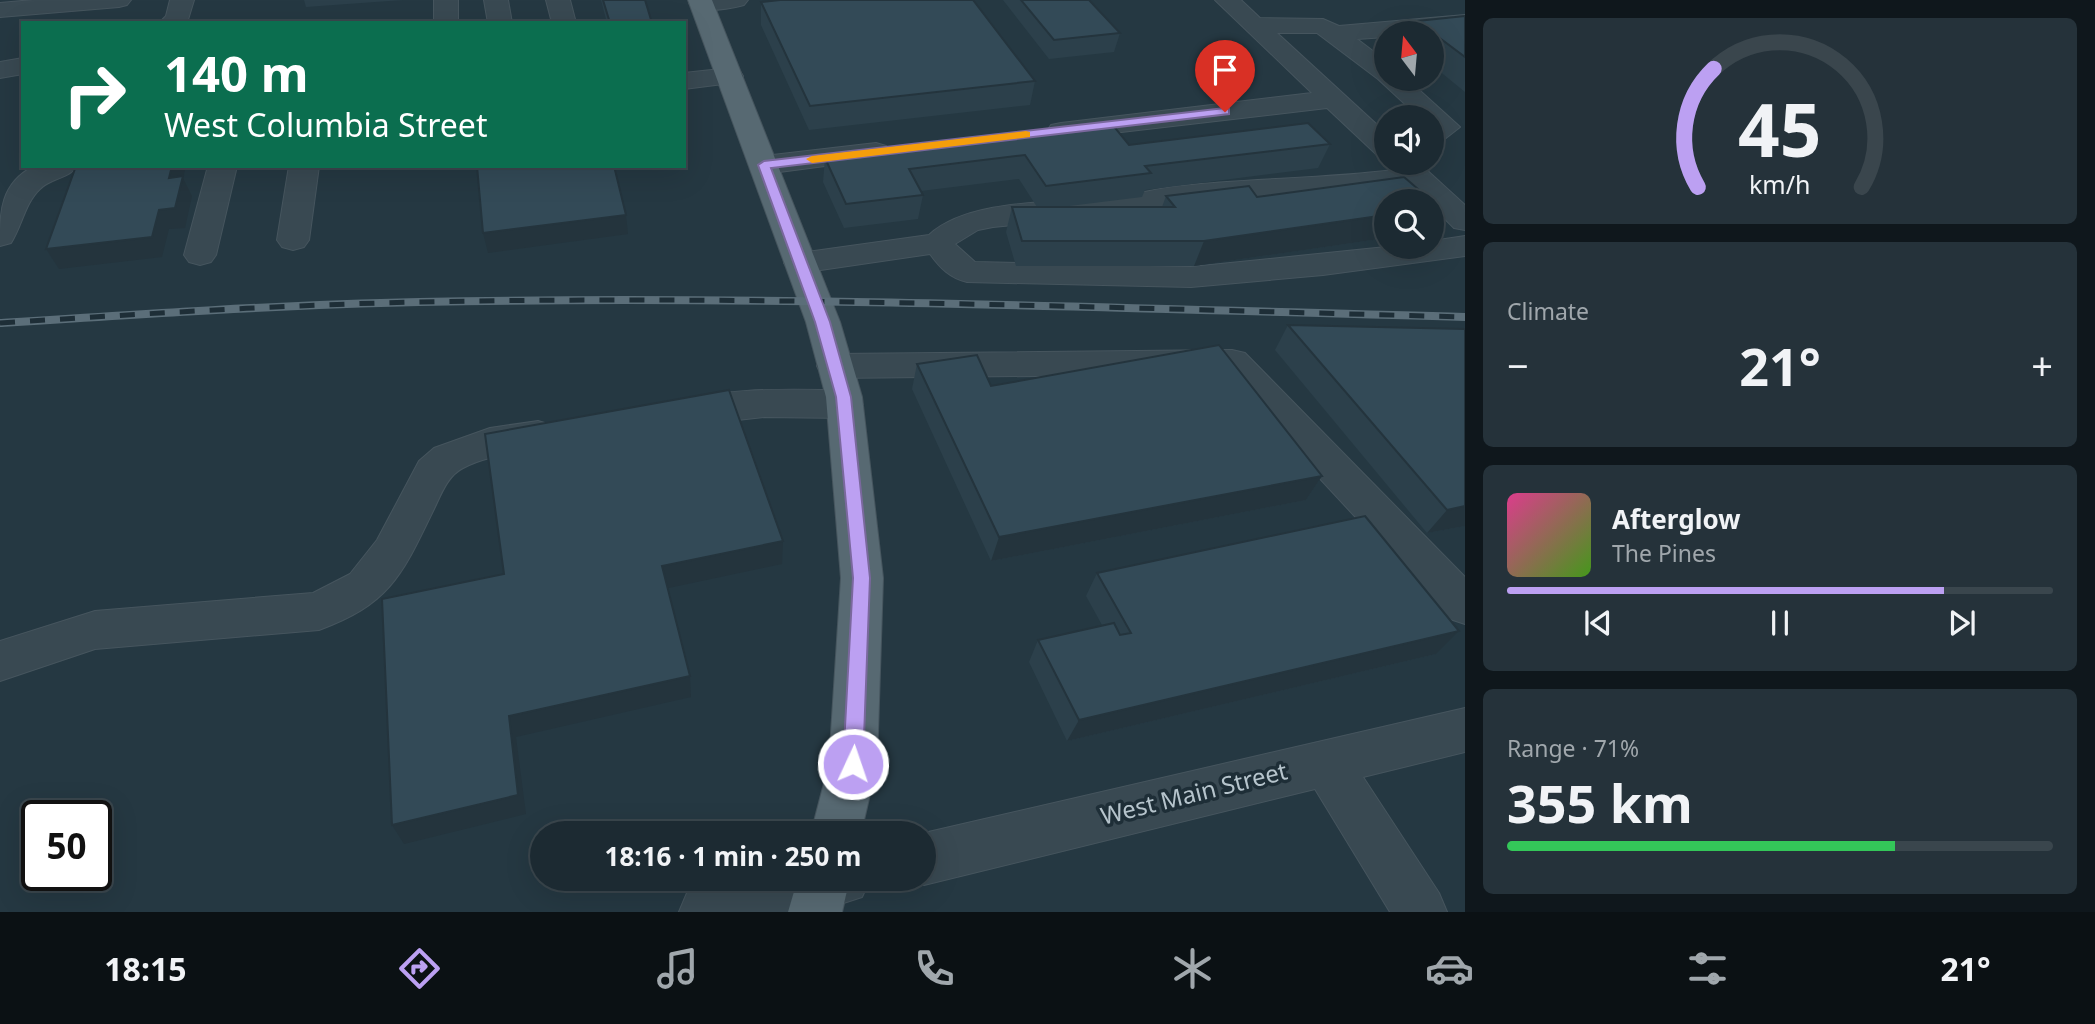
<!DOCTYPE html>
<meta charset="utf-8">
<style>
body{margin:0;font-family:"Noto Sans",sans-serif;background:#25323a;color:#f1f3f6;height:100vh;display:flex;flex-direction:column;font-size:26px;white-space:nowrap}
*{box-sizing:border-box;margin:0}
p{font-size:23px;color:#a0a7ac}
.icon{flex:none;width:38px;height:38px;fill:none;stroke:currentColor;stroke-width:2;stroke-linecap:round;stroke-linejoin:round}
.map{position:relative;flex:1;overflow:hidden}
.sheet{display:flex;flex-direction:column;gap:18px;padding:18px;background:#0f171c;width:630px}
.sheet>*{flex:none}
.hud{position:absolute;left:21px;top:21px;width:665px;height:147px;border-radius:0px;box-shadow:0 7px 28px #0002,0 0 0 2px #3a464d;background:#0b6e4f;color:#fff;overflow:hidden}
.needle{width:46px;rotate:344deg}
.controls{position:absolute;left:1374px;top:21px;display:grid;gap:14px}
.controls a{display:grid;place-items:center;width:70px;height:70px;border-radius:50%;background:#1c2a32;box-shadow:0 7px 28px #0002,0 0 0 2px #3a464d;font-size:35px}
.speed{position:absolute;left:21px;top:800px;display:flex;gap:14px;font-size:35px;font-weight:700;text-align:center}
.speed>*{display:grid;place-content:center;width:91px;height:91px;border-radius:50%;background:#1c2a32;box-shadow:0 7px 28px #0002,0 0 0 2px #3a464d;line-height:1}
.speed .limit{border:4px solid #111;border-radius:10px;background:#fff;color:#111}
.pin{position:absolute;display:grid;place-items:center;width:60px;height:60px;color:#fff;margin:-72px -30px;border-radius:50% 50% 50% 0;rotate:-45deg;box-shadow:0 0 7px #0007}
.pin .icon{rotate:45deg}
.me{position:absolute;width:77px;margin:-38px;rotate:3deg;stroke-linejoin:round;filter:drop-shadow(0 0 5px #0008)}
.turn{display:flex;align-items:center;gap:24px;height:147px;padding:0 28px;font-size:32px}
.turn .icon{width:91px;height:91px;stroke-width:2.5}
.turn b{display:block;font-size:49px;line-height:60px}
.big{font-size:52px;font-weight:700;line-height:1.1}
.sheet .tile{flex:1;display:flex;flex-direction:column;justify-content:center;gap:10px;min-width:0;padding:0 24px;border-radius:10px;background:#25323a}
.sheet .dial{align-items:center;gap:0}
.dial svg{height:182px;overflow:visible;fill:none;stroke:#3a464d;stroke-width:7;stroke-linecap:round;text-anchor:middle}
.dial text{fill:#f1f3f6;stroke:none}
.song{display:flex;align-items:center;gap:21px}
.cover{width:84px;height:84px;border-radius:10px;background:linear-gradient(135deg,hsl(330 70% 55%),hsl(100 70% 35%))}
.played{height:7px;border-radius:4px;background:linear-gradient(90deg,#bca0f2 80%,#3a464d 80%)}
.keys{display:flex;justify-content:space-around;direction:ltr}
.heat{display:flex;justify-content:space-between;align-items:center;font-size:38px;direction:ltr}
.charge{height:10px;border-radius:5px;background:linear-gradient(90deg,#34c759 71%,#3a464d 0)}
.trip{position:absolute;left:530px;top:821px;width:406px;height:70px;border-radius:35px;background:#1c2a32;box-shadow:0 7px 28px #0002,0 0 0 2px #3a464d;font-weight:700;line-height:70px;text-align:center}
.menu{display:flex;height:112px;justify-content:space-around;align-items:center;background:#0b1114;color:#a0a7ac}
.menu .icon{width:49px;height:49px}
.menu .on{color:#bca0f2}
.menu b{font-size:32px;color:#f1f3f6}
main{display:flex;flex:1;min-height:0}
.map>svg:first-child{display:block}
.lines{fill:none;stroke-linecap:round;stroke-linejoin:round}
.minor-casing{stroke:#46555e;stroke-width:2}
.major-casing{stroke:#46555e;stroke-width:2}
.minor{fill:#394952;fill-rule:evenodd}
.major{fill:#576972;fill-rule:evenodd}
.rail-casing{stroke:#5b6e79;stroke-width:8}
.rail{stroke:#1e2e37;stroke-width:5;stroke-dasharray:15;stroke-linecap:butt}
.wall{fill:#2c404b}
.shaded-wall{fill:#24343d}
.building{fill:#334a57;stroke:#24343d;stroke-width:2}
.route{fill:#bca0f2;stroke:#7a689d;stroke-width:2}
.slow{fill:#f59e0b}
.labels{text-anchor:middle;stroke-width:7;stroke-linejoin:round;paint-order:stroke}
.near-street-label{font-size:24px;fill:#b6c4cc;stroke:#1e2e37}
</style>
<main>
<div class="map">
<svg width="1465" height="912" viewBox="0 0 1465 912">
<rect width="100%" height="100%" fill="#253842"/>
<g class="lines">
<g class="minor-casing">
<g id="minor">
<polygon points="33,0 131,0 127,5 119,7 0,17 0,3"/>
<polygon points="170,0 194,0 187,23 159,23 166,16"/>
<rect x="434" y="0" width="24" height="23"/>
<polygon points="484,0 508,0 512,23 488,23"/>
<polygon points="546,0 570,0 576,23 552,23"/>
<path d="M691 0H748L744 5C729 9 708 12 693 8L689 3Z"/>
<polygon points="1215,0 1241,0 1260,18 1323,19 1339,26 1465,15 1465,29 1386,33 1386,37 1357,39 1386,61 1386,79 1407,79 1460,127 1442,141 1432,143 1432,117 1419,117 1378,79 1317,33 1277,33 1386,133 1386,157 1376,154 1327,108 1061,139 1051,137 1047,131 1051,125 1061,123 1312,93"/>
<polygon points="23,58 23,74 0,78 0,62"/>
<polygon points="730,68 739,70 743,76 739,82 684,89 684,73"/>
<polygon points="876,143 886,146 890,152 886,158 764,174 754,171 749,165 754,159 764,156"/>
<path d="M1388 163H1419L1465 205V230L1454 228 1432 206V201H1426L1409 186 1180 204 1116 215 993 227 978 230 955 244 975 262 1191 267 1386 247H1432V241L1465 236V256L1323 275 1191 287 967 282C950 278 940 268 930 254L800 273 789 270 784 263 789 256 800 253 929 235C969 198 1059 203 1113 197 1136 195 1158 188 1181 186 1251 178 1322 179 1393 170Z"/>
<path d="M34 166H77C70 178 51 178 40 189 25 203 22 226 11 243L0 246C0 211 0 184 34 166Z"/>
<polygon points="208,166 237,166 216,255 211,262 200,265 189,262 184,255"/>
<polygon points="289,166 319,166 309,240 304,247 293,250 282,247 277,240"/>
<polygon points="1232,350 1245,353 1465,577 1465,624 1450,619 1223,374 835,378 822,375 817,366 822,357 835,354"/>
<path d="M824 390 858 396 863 405 858 414 845 418 764 417 684 426 671 423 665 413 671 403C719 389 774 389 824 390Z"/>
<path d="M538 421 551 425 557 435 551 445C522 454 491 453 463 468 447 476 441 495 433 511 402 575 390 604 319 630L95 649 0 681V641L95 611 313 593 350 574 377 540 419 461 434 448 490 428Z"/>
<polygon points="1465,708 1465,752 1363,777 1439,893 1447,912 1390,912 1315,789 924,885 909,878 924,878 924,833"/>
<polygon points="735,878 870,878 870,879 862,897 816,912 679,912 687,893"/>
</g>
</g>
<g class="major-casing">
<g id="major">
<polygon points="688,0 712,0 840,322 862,397 883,578 877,764 861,833 811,833 829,764 841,578 826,397 806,322"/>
<polygon points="798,878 850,878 842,912 788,912"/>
</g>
</g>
<use href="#minor" class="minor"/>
<use href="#major" class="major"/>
<g class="rail-casing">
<path id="rail" d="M0 323C140 314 279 305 419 302 768 295 1117 308 1465 317"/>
</g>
<use href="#rail" class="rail"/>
</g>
<g class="wall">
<polygon points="304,0 403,0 306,7"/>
<polygon points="601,0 645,0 652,23 607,23"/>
<polygon points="1003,0 1089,0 1120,33 1114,52 1049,59"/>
<polygon points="761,2 1035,81 1030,105 809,130 761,25"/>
<polygon points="1465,16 1465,92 1432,65 1432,33 1411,33 1417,21"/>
<polygon points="1308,123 1330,144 1318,168 1145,190 1142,197 1061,207 1162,207 1166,196 1249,186 1257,197 1404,177 1440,208 1432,221 1432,201 1386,201 1386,238 1194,266 1016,266 1006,232 1012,207 1037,207 1019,179 921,191 923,195 918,219 844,228 823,182 825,158 1112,124 1129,145"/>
<polygon points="1288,325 1465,526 1427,533 1275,350"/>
<polygon points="917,364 991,386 1322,476 1306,500 991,561 912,389"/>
<polygon points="1097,573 1436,654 1067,741 1029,662 1038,640 1102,625 1086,596"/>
</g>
<g class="shaded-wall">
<polygon points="172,166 186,166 183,178 192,196 185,228 169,229 162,257 59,269 46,249 169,178"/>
<polygon points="1440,208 1432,221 1432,209"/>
<polygon points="626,215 628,234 488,253 483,233"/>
<polygon points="1386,215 1386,238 1194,266 1204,241"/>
<polygon points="1322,476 1306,500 991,561 999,537"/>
<polygon points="1465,506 1465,526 1427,533 1447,510"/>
<polygon points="783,541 782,564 664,589 662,566"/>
<polygon points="1459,631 1436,654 1067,741 1079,720"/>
<polygon points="690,676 691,697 516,737 526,814 404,844 392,825 509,716"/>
</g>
<g class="building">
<polygon points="603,0 645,0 652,23 610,23"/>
<polygon points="780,0 973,0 1035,81 810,106 761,2"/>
<polygon points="1021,0 1089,0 1120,33 1054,40"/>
<polygon points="1465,16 1465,57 1417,21"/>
<polygon points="1308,123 1330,144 1145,166 1151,173 1046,186 1025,155 909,169 923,195 846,204 825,158 1112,124 1129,145"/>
<polygon points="76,166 172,166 169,178 183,176 175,208 159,210 152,237 46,249"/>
<polygon points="477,166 614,166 626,215 483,233"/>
<polygon points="1404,177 1440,208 1432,209 1432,201 1386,201 1386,215 1204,241 1022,241 1012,207 1175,207 1166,196 1249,186 1257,197"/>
<polygon points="1288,325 1465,329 1465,506 1447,510"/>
<polygon points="1219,345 1322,476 999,537 917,364 977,355 991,386"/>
<polygon points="729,390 783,541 662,566 690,676 509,716 518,795 392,825 382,599 504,574 485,434"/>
<polygon points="1365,516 1459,631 1079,720 1038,640 1114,623 1120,635 1131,633 1097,573"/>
</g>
<polygon class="route" points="1225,108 1229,109 1229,114 771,168 830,322 851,397 870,578 863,764 860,771 853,774 846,771 843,764 853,578 836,397 815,322 758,165 764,161"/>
<polygon class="slow" points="1026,131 1030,132 1030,137 812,163 806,159 812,156"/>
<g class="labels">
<g class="near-street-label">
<text transform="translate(1194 794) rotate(-14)" y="8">West Main Street</text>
</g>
</g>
</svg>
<div class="controls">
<a><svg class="needle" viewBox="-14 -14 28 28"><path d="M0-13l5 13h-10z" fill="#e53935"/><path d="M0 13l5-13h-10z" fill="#a0a7ac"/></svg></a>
<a><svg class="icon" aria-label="sound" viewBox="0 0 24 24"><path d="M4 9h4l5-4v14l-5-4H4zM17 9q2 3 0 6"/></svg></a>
<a><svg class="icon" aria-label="search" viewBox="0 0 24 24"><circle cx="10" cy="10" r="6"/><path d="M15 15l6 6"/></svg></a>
</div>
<div class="speed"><div class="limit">50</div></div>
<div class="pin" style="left:1225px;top:112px;background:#d93025"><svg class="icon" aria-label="arrive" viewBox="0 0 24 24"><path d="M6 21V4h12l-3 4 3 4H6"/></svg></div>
<svg class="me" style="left:853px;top:764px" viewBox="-20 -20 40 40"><circle r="17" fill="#bca0f2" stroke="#fff" stroke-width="3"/><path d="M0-11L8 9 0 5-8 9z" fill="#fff"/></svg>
<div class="trip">18:16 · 1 min · 250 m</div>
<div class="hud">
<div class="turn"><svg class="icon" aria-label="right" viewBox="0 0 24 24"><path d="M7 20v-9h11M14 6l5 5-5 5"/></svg><div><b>140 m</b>West Columbia Street</div></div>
</div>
</div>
<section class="sheet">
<div class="tile dial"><svg viewBox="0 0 100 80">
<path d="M14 69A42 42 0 1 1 86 69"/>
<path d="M14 69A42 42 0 0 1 21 17" stroke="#bca0f2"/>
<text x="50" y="56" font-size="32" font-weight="700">45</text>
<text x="50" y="72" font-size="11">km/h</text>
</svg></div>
<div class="tile"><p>Climate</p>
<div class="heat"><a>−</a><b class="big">21°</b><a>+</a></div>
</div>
<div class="tile">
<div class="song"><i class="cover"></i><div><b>Afterglow</b><p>The Pines</p></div></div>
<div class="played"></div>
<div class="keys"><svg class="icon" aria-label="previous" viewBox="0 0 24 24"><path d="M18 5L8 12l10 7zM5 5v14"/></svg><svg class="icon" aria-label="pause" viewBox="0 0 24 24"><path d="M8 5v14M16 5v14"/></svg><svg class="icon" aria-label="next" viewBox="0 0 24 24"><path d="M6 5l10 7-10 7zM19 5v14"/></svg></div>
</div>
<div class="tile"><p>Range · 71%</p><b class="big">355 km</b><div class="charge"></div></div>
</section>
</main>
<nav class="menu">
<b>18:15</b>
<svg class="icon on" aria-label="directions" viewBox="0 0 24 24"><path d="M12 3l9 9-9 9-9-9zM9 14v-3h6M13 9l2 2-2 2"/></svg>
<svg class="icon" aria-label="music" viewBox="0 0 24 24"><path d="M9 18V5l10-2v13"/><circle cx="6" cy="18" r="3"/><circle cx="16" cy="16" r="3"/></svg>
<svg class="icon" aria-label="phone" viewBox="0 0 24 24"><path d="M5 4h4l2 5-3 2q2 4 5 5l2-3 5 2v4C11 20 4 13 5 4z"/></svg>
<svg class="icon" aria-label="climate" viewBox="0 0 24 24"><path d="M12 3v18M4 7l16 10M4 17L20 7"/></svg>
<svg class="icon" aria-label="car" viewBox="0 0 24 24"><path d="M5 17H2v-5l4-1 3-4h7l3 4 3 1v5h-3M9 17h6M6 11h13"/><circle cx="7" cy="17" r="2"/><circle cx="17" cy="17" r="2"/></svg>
<svg class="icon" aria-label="filters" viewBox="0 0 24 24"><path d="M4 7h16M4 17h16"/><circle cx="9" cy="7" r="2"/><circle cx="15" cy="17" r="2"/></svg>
<b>21°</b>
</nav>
